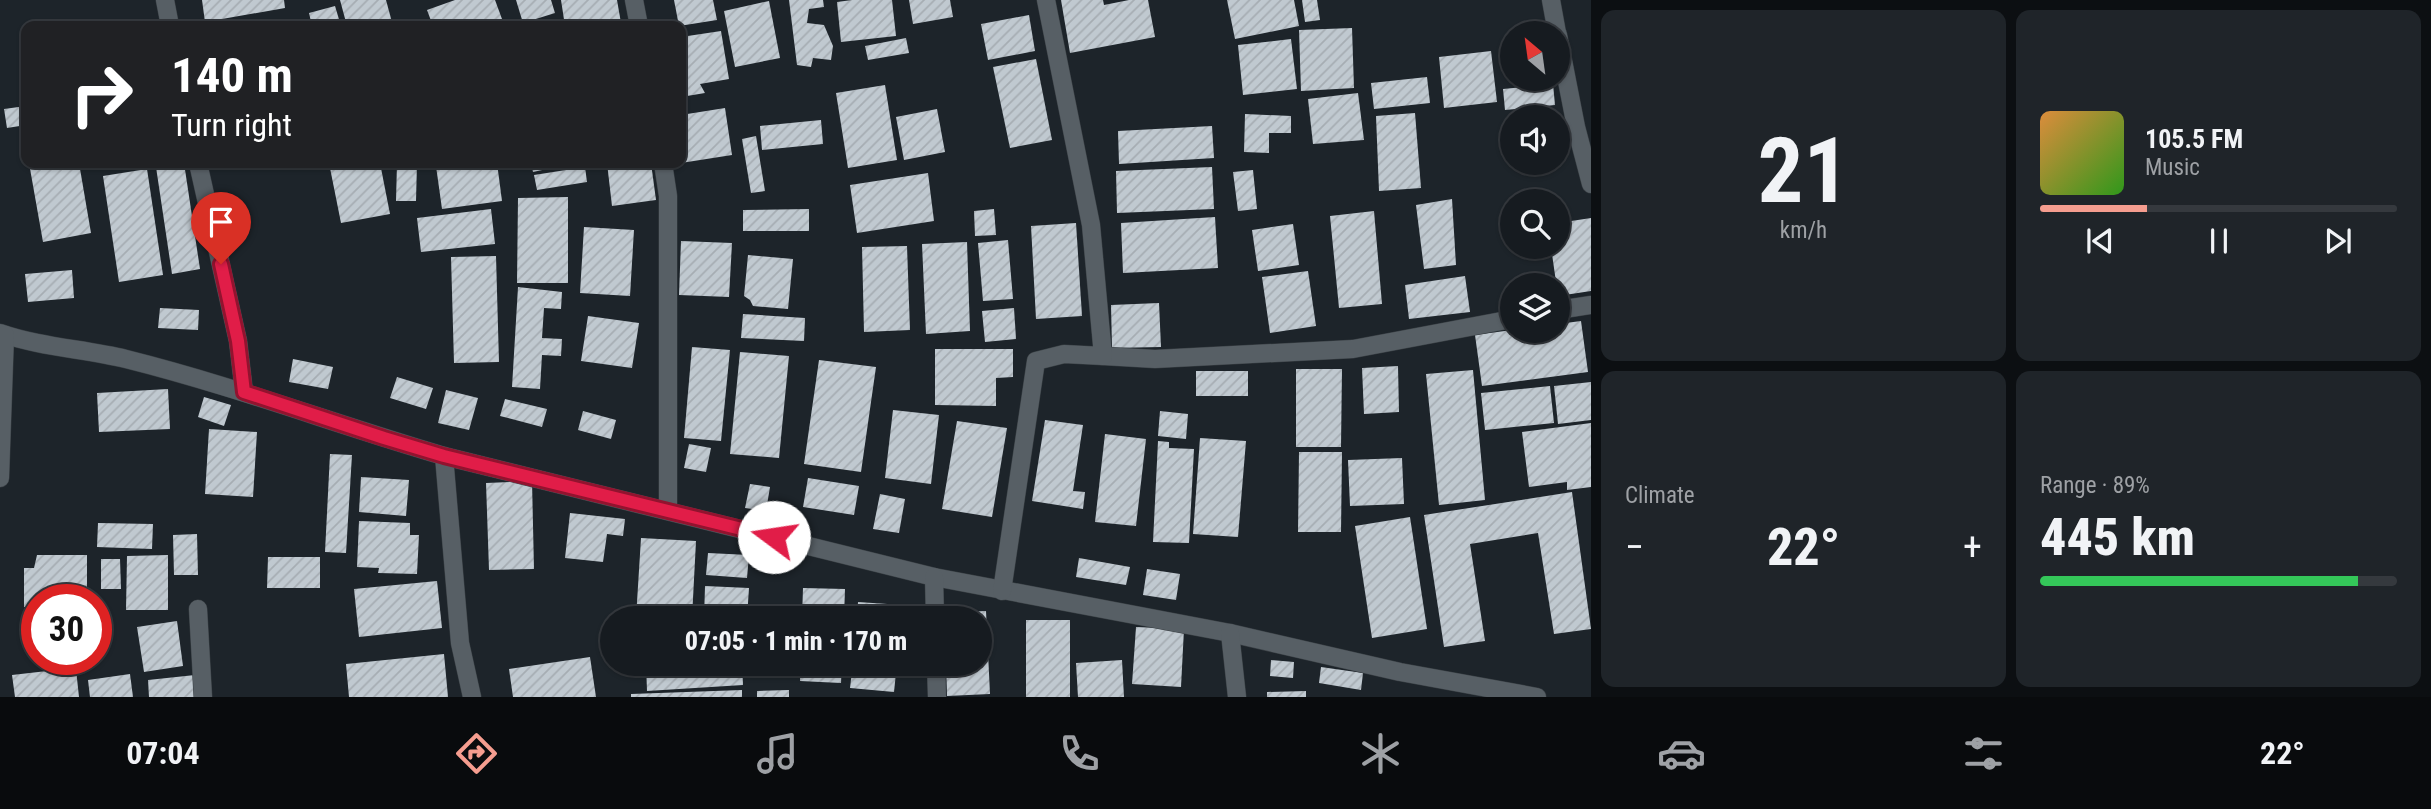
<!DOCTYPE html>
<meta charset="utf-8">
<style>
body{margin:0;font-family:"Roboto Condensed",sans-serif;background:#1f2429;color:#f1f3f6;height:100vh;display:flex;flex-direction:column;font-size:26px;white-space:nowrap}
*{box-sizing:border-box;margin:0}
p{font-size:23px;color:#9ea1a5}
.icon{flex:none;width:38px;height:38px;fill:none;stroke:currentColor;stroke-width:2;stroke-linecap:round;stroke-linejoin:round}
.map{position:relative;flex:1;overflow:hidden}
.panel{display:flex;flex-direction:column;gap:10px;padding:10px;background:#0c0f12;width:840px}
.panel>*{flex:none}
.banner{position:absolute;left:21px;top:21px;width:665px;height:147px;border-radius:14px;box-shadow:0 2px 5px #0004,0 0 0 2px #35393e;background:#202124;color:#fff;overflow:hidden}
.needle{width:46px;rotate:331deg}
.buttons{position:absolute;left:1500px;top:21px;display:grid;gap:14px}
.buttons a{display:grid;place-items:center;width:70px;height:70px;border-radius:50%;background:#161b20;box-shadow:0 2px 5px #0004,0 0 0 2px #35393e;font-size:35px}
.speed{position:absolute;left:21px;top:584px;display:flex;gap:14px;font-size:35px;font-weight:700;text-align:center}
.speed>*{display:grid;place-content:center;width:91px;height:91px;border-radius:50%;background:#161b20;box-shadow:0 2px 5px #0004,0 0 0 2px #35393e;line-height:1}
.speed .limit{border:10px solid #d22;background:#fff;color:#111}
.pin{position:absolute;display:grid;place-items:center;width:60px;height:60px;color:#fff;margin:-72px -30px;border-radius:50% 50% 50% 0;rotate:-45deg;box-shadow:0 0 7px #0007}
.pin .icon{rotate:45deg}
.me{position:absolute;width:77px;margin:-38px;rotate:284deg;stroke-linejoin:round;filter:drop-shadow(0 0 5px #0008)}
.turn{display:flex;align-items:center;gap:24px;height:147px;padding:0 35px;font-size:32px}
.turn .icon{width:91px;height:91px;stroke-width:2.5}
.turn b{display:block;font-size:49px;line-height:60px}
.big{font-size:52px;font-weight:800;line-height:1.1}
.panel .widget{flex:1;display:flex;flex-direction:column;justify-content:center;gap:10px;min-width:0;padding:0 24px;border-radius:14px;background:#1f2429}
.panel .dial{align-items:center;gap:0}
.dial b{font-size:91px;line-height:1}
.song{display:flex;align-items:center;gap:21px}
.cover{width:84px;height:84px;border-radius:10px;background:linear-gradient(135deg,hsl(30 70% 55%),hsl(110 70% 35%))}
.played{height:7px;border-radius:4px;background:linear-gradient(90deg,#f59d8f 30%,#35393e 30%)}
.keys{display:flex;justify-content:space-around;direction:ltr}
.heat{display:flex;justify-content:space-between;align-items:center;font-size:38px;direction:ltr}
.charge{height:10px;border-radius:5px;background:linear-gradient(90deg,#34c759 89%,#35393e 0)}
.panel .tiles{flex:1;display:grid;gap:10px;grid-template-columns:repeat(2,1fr)}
.trip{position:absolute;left:600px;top:606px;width:392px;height:70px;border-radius:35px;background:#161b20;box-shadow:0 2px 5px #0004,0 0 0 2px #35393e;font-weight:800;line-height:70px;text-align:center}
.dock{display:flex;height:112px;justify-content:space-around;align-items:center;background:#090b0d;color:#9ea1a5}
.dock .icon{width:49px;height:49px}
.dock .selected{color:#f59d8f}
.dock b{font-size:32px;color:#f1f3f6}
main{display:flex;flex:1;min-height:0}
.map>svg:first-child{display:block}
.building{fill:url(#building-hatch)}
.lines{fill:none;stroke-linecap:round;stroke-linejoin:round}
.minor-casing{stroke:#3a4045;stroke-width:19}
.minor{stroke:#575f65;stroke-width:18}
.route-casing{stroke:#92132f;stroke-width:18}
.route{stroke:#e11d48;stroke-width:12}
</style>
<main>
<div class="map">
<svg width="1591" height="697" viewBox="0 0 1591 697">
<defs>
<pattern id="building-hatch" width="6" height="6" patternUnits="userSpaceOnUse" patternTransform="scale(1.75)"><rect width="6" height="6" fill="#c0c9d0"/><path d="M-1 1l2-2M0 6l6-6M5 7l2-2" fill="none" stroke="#a6adb3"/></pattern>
</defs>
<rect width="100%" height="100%" fill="#1d242a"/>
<g class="building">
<polygon points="202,0 284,0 285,8 205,22"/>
<polygon points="340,0 386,0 393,26 347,26"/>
<polygon points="455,0 495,0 502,19 480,26 433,26 427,10"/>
<polygon points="516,0 551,0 555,13 523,23"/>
<polygon points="561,0 617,0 621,23 601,26 565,26"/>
<polygon points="674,0 713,0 717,20 679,26"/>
<polygon points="789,0 823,0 824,7 809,9 807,23 824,25 833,46 831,60 813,58 811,67 797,65"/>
<polygon points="852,0 892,0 896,36 841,42 837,2"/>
<polygon points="909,0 950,0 953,17 913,24"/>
<polygon points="1061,0 1103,0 1104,5 1129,0 1148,0 1155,37 1070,53"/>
<polygon points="1227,0 1294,0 1299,26 1235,39"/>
<polygon points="1302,0 1317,0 1320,20 1305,22"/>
<polygon points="769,1 780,58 735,67 724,11"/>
<polygon points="335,6 341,26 312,26 309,13"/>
<polygon points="1029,15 1035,51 988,60 981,24"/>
<polygon points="1352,28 1354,88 1301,91 1299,30"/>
<polygon points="721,31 729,79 700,84 705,93 681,97 681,37"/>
<polygon points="906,38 909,53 868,60 865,46"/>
<polygon points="1291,39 1297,89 1243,95 1238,45"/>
<polygon points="1491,51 1497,102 1444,108 1439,57"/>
<polygon points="1036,59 1052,140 1010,148 993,67"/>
<polygon points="1427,77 1430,103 1374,109 1371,83"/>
<polygon points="1553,84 1555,105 1505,110 1503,89"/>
<polygon points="885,85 897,160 848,168 836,93"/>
<polygon points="1358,93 1364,140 1313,144 1308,99"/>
<polygon points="26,106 26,125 7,128 4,109"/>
<polygon points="725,108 732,155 681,163 681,115"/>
<polygon points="937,109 945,152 904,160 896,117"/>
<polygon points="1415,113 1421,188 1379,191 1376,116"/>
<polygon points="1245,114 1291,116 1291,133 1269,133 1269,153 1244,152"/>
<polygon points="821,120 823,144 762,150 760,126"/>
<polygon points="1212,126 1214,158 1119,164 1118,131"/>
<polygon points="756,136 765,191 751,193 742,139"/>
<polygon points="29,163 79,163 91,233 43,242"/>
<polygon points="184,163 200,269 172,274 156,167"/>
<polygon points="266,163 302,163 303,164 266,169"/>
<polygon points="329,163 380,163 390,214 341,223"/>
<polygon points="397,163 417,163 416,201 396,201"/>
<polygon points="463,163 497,163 502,201 442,209 436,166"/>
<polygon points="531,163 570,163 570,164 533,172"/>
<polygon points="607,163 651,163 656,200 612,206"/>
<polygon points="585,167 587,182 537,190 534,175"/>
<polygon points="1212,167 1214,209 1117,213 1116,171"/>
<polygon points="147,169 163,275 119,282 103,176"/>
<polygon points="1253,170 1257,209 1238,211 1233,172"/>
<polygon points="928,173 934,221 857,233 850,185"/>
<polygon points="568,197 568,283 517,283 518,198"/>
<polygon points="1452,199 1456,265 1424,269 1416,205"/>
<polygon points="491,209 495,244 421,252 417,218"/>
<polygon points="809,209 809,231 743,231 743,210"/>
<polygon points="994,209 996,235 975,236 974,211"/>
<polygon points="1374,211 1382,304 1339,308 1330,216"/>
<polygon points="1215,217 1218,268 1123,273 1121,223"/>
<polygon points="1591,218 1591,291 1558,296 1551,247 1558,247 1558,223"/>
<polygon points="1076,223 1082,316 1036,319 1031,226"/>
<polygon points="1293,224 1299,265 1258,271 1252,230"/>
<polygon points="584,227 634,230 630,296 580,293"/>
<polygon points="1008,240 1013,299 983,301 978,243"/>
<polygon points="681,241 732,243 729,297 679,295"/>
<polygon points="967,242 970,331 926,334 922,244"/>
<polygon points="907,246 910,330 864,332 862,247"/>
<polygon points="748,255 793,259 788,309 753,306 750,300 744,296"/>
<polygon points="496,256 499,362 454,363 451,257"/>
<polygon points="72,270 74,298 28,302 25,274"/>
<polygon points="1308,271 1316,326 1270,333 1262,277"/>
<polygon points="1465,276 1470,312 1409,319 1405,285"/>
<polygon points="518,287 562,292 561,309 544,308 542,338 562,339 561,356 542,355 540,389 512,387"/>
<polygon points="1159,303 1161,347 1112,348 1111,305"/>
<polygon points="160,308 199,310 198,330 158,328"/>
<polygon points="1014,308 1016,339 985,342 982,311"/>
<polygon points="743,314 805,318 804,341 741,338"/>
<polygon points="588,316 639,323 632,368 581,361"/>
<polygon points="1581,321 1588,372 1482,386 1475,335 1512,330 1558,331 1558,324"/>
<polygon points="692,347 730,350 721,441 684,438"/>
<polygon points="935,349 1013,349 1013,377 996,378 996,406 935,405"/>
<polygon points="740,352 789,356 779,458 730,454"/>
<polygon points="293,359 333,367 328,389 289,382"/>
<polygon points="819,360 876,367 861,472 804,464"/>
<polygon points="1398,366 1399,412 1364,414 1362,368"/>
<polygon points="1296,369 1342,369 1341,447 1296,447"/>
<polygon points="1473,370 1485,500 1439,505 1426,374"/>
<rect x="1196" y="371" width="52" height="25"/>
<polygon points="397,377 433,388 426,409 390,398"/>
<polygon points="1591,382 1591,420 1558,424 1554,386"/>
<polygon points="1550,386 1554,423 1485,430 1481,393"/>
<polygon points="168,389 170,429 99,432 97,393"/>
<polygon points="446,390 478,398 469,430 438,423"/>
<polygon points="204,397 231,405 224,426 198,417"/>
<polygon points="505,399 547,409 542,427 500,416"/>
<polygon points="893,410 939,415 931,484 885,478"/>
<polygon points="583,411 616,420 611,439 578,430"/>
<polygon points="1160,411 1188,414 1186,439 1158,436"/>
<polygon points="1045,420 1083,425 1073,491 1085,492 1083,509 1032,501"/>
<polygon points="957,421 1007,428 992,517 942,509"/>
<polygon points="1591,423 1591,487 1567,490 1567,482 1529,487 1522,432"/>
<polygon points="209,429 257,432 253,497 205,494"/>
<polygon points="1105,434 1146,439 1136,526 1095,522"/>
<polygon points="1200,438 1246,441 1238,537 1193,534"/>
<polygon points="1158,441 1169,442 1169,448 1194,449 1189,543 1153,542"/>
<polygon points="689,444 711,448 706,472 684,468"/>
<polygon points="1299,452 1342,452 1341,532 1298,532"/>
<polygon points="330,454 352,455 346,553 325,552"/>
<polygon points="1402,458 1404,504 1350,506 1348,460"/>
<polygon points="361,477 409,480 406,516 359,512"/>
<polygon points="808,478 859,486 854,515 803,507"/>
<polygon points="532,481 534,569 489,570 486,483"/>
<polygon points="750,484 770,487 766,511 745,508"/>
<polygon points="1572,492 1591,629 1554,634 1538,533 1470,544 1485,641 1444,647 1424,515"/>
<polygon points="880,494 905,499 899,533 873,529"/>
<polygon points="570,513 625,519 623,536 607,534 603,562 565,558"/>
<polygon points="1410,517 1427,629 1372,638 1355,526"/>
<polygon points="359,521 410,523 410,535 419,535 417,574 378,573 379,568 357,567"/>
<polygon points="98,523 153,524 152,549 97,547"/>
<polygon points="197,534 198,575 174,575 173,535"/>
<polygon points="641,538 696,541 692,618 636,618"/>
<polygon points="708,553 749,555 747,578 706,575"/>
<polygon points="37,555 87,555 87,600 37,600 37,607 24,607 24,568 34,568"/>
<polygon points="168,555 168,610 126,610 127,556"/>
<polygon points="268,557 320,557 320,588 267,588"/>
<polygon points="1079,558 1130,567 1126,585 1076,577"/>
<polygon points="101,559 120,559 121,589 101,589"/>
<polygon points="1147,569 1180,574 1176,600 1143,595"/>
<polygon points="437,581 442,628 359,637 354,589"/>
<polygon points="705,586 749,588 747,618 704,618"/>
<polygon points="803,588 845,589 844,618 802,618"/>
<polygon points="858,602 902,605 901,618 857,618"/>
<polygon points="986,611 990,694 947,696 946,663 980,663 980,618 944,618 944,613"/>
<rect x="1026" y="620" width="44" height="77"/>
<polygon points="177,621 183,666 144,672 137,627"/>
<polygon points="1136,627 1184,629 1181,687 1132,684"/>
<polygon points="444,654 448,697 349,697 346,664"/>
<polygon points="590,657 596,697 513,697 509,669"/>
<polygon points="46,660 75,660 79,697 15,697 12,675 47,671"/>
<polygon points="1122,660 1124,697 1078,697 1076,663"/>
<polygon points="1271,660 1294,662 1293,678 1270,676"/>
<polygon points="646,663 742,663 743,685 647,691"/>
<polygon points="801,663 842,663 841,683 800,681"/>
<polygon points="853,663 897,663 894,692 850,688"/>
<polygon points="1321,667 1363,673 1361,690 1319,683"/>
<polygon points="130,674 133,697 90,697 88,680"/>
<polygon points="195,675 197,697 149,697 148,680"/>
<polygon points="742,690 742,697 631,697 631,694"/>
<polygon points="789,690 789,697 757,697 757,691"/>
<polygon points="1306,691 1306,697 1267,697 1267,692"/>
</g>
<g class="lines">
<g class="minor-casing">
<g id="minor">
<polyline points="165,0 170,26"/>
<polyline points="634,0 639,26"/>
<polyline points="1551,0 1557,33"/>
<polyline points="1558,35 1576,127 1591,184"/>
<polyline points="198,163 238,341 244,392"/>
<polyline points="663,163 668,196 668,511"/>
<polyline points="1558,310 1591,305"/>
<path d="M0 333C40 347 85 349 126 359 234 386 338 425 444 456L934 577 1230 633 1400 672 1537 697"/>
<polyline points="1103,356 1155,359 1353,349 1512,319"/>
<polyline points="444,456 460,643 472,697"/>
<polyline points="0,478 5,335"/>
<polyline points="934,577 935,618"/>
<polyline points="1002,591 1036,361 1064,354 1103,356 1091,225 1046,0"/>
<polyline points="198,609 203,697"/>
<polyline points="1230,633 1237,697"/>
<polyline points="936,663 937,697"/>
</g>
</g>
<use href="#minor" class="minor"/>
</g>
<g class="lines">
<g class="route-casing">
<polyline id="route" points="221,264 238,341 244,392 384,438 444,456 774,537"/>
</g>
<use href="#route" class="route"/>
</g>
</svg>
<div class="buttons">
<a><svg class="needle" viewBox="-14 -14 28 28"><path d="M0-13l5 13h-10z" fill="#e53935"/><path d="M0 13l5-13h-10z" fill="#9ea1a5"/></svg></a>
<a><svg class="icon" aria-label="sound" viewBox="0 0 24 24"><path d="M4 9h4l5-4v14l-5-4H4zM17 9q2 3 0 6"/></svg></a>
<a><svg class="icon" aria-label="search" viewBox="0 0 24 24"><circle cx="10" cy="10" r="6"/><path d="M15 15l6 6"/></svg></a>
<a><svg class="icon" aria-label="layers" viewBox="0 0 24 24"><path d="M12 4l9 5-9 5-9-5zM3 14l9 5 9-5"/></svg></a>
</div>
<div class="speed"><div class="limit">30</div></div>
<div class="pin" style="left:221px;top:264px;background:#d93025"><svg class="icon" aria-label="arrive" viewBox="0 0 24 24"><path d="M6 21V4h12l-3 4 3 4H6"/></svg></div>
<svg class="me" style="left:774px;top:537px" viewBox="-20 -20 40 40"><circle r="19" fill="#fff"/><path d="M0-13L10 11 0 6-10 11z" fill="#e11d48"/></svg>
<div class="trip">07:05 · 1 min · 170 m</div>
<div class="banner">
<div class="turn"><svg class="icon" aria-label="right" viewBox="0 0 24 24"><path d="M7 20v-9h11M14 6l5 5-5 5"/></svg><div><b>140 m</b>Turn right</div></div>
</div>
</div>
<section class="panel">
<div class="tiles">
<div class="widget dial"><b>21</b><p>km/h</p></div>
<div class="widget">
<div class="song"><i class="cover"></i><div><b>105.5 FM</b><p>Music</p></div></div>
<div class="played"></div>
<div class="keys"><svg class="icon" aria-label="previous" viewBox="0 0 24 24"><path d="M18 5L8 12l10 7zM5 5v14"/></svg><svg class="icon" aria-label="pause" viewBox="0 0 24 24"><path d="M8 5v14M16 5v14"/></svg><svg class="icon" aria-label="next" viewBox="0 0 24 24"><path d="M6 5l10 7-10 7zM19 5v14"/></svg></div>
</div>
<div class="widget"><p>Climate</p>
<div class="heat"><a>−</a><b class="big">22°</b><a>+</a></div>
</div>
<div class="widget"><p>Range · 89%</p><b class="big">445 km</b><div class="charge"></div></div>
</div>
</section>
</main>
<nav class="dock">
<b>07:04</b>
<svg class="icon selected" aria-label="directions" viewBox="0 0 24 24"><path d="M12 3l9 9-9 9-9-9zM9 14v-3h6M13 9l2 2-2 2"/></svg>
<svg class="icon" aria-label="music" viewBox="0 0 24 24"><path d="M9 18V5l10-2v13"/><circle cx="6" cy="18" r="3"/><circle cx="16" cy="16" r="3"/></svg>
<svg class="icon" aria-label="phone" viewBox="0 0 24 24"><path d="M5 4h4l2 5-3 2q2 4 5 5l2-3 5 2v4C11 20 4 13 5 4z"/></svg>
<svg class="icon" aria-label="climate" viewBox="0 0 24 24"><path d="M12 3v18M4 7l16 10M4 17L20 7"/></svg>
<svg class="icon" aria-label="car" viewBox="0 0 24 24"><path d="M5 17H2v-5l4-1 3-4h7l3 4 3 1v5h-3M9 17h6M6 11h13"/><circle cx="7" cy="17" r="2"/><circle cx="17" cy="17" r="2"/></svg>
<svg class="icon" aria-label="filters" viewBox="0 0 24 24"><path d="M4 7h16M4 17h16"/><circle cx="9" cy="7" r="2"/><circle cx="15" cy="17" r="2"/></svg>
<b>22°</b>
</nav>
